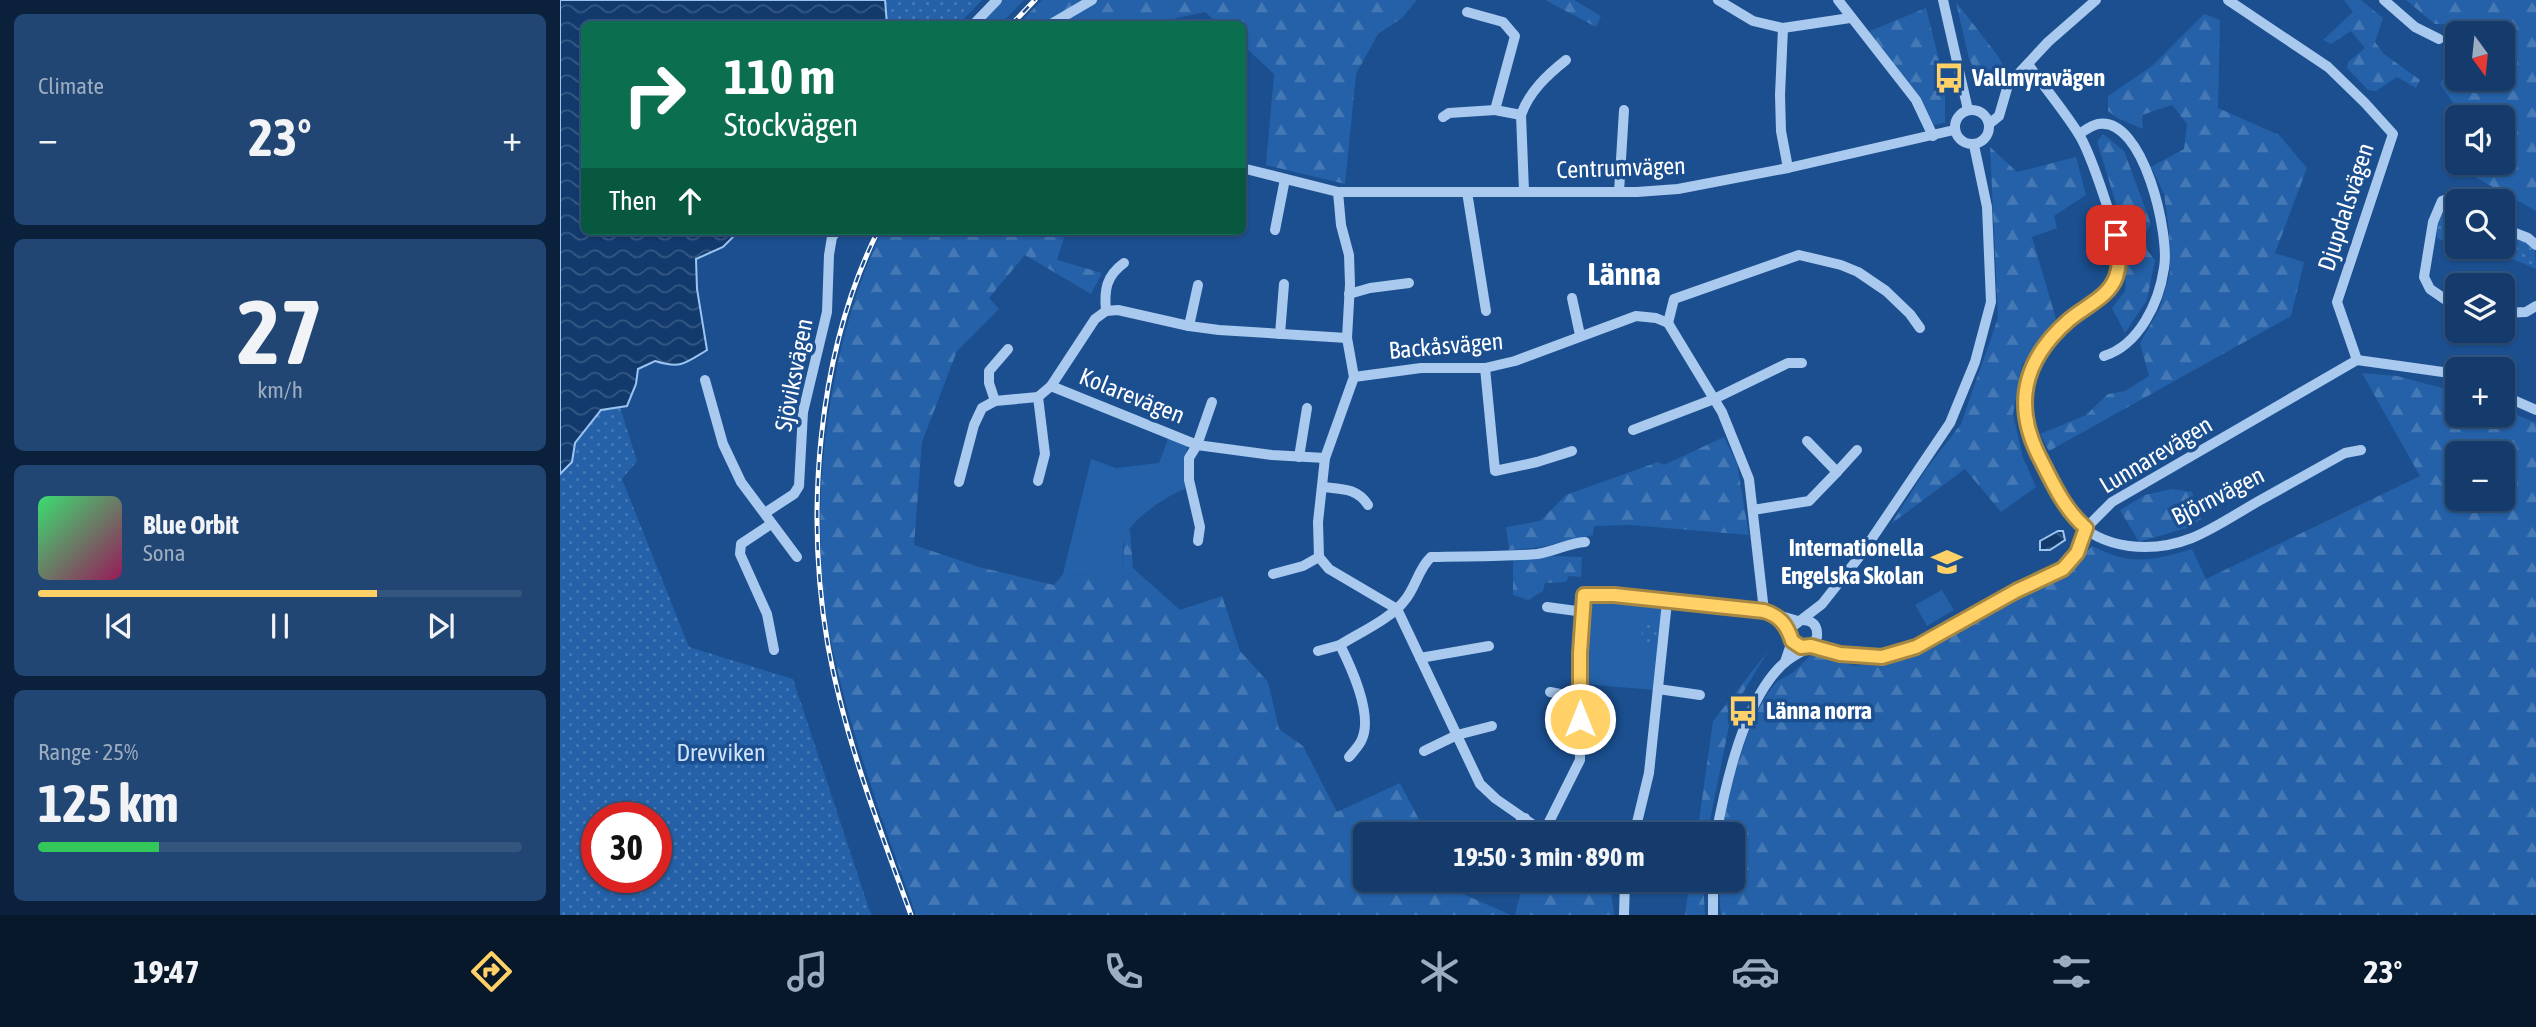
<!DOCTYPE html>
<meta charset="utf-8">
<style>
body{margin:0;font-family:"Asap Condensed",sans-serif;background:#214673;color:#f1f3f6;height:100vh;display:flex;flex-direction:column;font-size:26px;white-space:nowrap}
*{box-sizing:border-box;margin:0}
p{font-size:23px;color:#9dadc1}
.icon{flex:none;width:38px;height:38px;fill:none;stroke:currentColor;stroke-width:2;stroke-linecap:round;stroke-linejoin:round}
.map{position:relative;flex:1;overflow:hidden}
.side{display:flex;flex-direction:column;gap:14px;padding:14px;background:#0b203b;width:560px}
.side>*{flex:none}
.banner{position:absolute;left:21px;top:21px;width:665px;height:214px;border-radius:10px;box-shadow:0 2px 5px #0004,0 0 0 2px #33557e;background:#0b6e4f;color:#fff;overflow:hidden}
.needle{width:46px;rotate:165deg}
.fabs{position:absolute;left:1885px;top:21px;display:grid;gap:14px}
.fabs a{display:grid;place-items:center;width:70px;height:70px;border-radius:10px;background:#143b6b;box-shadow:0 2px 5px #0004,0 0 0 2px #33557e;font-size:35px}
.speed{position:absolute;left:21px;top:802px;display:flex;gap:14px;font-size:35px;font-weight:700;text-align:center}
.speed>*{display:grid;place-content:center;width:91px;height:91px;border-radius:50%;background:#143b6b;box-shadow:0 2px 5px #0004,0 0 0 2px #33557e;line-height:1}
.speed .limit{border:10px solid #d22;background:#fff;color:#111}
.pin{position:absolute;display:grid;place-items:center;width:60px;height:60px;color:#fff;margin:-30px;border-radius:14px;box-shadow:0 4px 10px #0006}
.me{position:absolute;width:77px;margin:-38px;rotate:0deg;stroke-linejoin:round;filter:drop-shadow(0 0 5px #0008)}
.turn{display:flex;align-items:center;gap:24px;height:147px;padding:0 28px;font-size:32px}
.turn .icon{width:91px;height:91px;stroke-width:2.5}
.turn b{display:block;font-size:49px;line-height:60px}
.then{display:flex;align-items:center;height:66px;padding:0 28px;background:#0003;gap:14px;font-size:26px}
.big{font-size:52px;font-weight:700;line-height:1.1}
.side .tile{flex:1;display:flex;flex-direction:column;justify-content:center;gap:10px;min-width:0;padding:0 24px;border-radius:10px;background:#214673}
.side .dial{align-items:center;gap:0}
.dial b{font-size:91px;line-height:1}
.song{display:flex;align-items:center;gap:21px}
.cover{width:84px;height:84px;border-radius:10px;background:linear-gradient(135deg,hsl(140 70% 55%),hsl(330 70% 35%))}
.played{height:7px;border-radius:4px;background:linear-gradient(90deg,#ffd166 70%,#33557e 70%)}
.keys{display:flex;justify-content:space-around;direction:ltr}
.heat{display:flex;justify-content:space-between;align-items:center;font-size:38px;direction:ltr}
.charge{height:10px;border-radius:5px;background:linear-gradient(90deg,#34c759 25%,#33557e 0)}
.trip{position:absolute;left:793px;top:822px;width:392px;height:70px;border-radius:10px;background:#143b6b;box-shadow:0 2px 5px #0004,0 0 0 2px #33557e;font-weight:700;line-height:70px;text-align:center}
.tab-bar{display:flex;height:112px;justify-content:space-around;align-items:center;background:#08182b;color:#9dadc1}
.tab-bar .icon{width:49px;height:49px}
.tab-bar .active{color:#ffd166}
.tab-bar b{font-size:32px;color:#f1f3f6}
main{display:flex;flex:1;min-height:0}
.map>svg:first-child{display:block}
.green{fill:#2461a8}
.forest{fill:url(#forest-firs);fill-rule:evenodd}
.park{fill:url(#park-dots);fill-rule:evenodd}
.water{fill:url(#water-waves);stroke:#9cc4f0;stroke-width:2}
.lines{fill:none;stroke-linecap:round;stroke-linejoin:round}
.minor{stroke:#a9c9ee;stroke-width:10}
.rail-casing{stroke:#fff;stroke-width:5}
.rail{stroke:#1b4f8f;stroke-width:2.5;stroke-dasharray:8;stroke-linecap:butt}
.route-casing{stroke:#a68842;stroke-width:18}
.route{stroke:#ffd166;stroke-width:12}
.labels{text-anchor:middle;stroke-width:7;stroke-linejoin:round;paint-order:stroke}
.poi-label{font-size:24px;font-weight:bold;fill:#fff;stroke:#1b4f8f;text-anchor:start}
.street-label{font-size:24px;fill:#fff;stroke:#1b4f8f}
.park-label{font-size:24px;fill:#cfe3fa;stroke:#1b4f8f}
.district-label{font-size:32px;font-weight:bold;fill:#fff;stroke:#1b4f8f}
</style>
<main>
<section class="side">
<div class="tile"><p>Climate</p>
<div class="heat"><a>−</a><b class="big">23°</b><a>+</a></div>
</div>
<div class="tile dial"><b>27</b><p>km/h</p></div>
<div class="tile">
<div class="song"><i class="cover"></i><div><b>Blue Orbit</b><p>Sona</p></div></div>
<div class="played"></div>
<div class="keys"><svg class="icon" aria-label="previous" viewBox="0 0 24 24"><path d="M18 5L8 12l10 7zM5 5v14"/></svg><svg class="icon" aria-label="pause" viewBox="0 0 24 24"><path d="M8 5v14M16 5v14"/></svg><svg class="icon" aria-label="next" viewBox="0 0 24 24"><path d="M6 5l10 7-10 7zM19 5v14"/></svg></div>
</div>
<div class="tile"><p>Range · 25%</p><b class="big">125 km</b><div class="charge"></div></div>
</section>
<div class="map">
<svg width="1976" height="915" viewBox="0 0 1976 915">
<defs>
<pattern id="forest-firs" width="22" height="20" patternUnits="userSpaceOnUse" patternTransform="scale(1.75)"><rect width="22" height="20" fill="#2461a8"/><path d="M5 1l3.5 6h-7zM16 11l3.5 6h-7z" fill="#4579b5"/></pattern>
<pattern id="park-dots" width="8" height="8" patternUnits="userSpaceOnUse" patternTransform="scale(1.75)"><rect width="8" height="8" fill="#2461a8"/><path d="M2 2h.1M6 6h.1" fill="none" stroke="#4579b5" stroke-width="1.8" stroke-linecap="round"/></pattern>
<pattern id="water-waves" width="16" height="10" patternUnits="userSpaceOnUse" patternTransform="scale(1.75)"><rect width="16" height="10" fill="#123a6d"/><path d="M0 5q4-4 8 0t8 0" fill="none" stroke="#365883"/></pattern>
</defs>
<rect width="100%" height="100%" fill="#1b4f8f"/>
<g class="green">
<polygon points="441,0 464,0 441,24 418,24"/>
<path d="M609 436 628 444 624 465 625 489C608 495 570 520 565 537 562 548 563 561 562 571L533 575 503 574 531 459 556 468 599 463Z"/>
<polygon points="1382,590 1394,610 1367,626 1355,605"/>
<polygon points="1040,596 1105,604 1094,690 1024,684 1027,604"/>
</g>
<g class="forest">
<polygon points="482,0 857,0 842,18 818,34 796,74 785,184 706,165 714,74 683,45 682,24 659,24 645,12 608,20 607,24 458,24"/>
<polygon points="985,0 1014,0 1041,16 1036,27"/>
<polygon points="1784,0 1801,0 1823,18 1815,42 1824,54 1860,80 1856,88 1837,77 1816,91 1808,90 1787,68 1788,62 1805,48 1791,31 1771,44 1763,40 1793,12"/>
<polygon points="1846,0 1976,0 1976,211 1906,172 1906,163 1942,163 1942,117 1903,117 1880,84 1897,53 1897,79 1942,79 1942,33 1902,33 1898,24 1875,24"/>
<polygon points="1396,2 1438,56 1447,72 1438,81 1423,85 1409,59"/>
<polygon points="1366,8 1385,84 1385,123 1374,125 1361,99 1305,33"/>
<polygon points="1644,14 1660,20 1658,108 1719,135 1747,168 1715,253 1744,262 1731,316 1489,451 1480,434 1526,415 1548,394 1565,391 1589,376 1580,343 1599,310 1610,273 1609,230 1604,194 1591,167 1624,149 1627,124 1612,105 1582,115 1583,129 1559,119 1548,111 1548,96 1592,66"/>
<polygon points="1543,134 1564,151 1591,224 1585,235 1587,250 1595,260 1587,300 1565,333 1552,308 1565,291 1568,244 1537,141"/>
<polygon points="1430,147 1457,172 1516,157 1526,195 1494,216 1497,228 1472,237 1496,319 1462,365 1453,414 1463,458 1476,487 1441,512 1405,469 1331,524 1367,468 1401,424 1438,318"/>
<path d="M322 231H506L497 260 542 273 531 294 465 255 429 298 439 309 397 351 362 442 354 545 419 567 494 585 503 574 533 575 562 571 565 535 570 529 573 568 620 610 662 596 680 651 708 682 719 729 743 746 777 812 840 783 867 835H805V880H890L896 891 951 915H356C325 827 292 739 272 647 245 520 266 347 322 231Z"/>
<path d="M1802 373 1837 376 1897 392V415H1942L1943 409 1976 423V915H1161L1158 880H1172V835H1162C1166 798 1190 706 1218 681 1222 678 1228 676 1232 673 1239 667 1246 660 1252 654L1295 666 1344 658 1453 598 1506 575 1532 546C1572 566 1591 561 1632 549L1646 579 1860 476ZM1897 453H1942V499H1897Z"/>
<polygon points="1164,437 1177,464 1189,535 1070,525 1034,526 1033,535 981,547 949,550 946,527 980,521 1006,495 1098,462 1104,465"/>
<polygon points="1612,489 1632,492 1641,519 1630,527 1579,542 1560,510 1585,495"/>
<polygon points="990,556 1022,557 1021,577 1009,576 1006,582 985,583 983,591 968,600 953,595 953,559"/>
<polygon points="1208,651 1172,711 1147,835 1137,835 1153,721"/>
<polygon points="964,880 1036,880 1051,891 1054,915 955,915"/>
<polygon points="1130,880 1143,880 1145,915 1125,915"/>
</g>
<g class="park">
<polygon points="47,0 422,0 399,24 163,24"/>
<polygon points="1897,201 1897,247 1877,238 1877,223 1885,205"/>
<polygon points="1943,232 1967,241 1975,248 1976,269 1936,252 1915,251 1897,247 1942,247"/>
<path d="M0 328 58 401 77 461 62 479 129 647 233 679 311 915H0ZM37 817H96V877H37Z"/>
<polygon points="1083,621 1098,623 1095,644 1081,643"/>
</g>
<g class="water">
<path d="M0 0H325L327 24H24V231H179L163 247 136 259 137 289 147 350C124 364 121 369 95 361L78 369 76 384 67 406 41 410 15 443 12 462 0 474Z"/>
<polygon points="1498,531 1503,531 1505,540 1490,550 1480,550 1480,541"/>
</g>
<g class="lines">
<g class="minor">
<polyline points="1158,0 1193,21 1223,28 1290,18"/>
<polyline points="1278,0 1356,100 1373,136"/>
<polyline points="1383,0 1408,110"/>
<polyline points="1668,0 1768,67 1805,103 1833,134 1777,302 1797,360"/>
<polyline points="1824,0 1855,27 1879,39"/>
<polyline points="414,24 437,0"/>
<polyline points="491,24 532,0"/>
<polyline points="1223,28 1220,95 1221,131 1228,168"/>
<path d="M1468 64C1484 87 1503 109 1518 133 1530 151 1562 243 1560 263 1555 294 1528 302 1508 321 1492 336 1475 354 1468 376 1456 410 1473 447 1489 476 1497 489 1504 507 1513 518 1543 551 1593 553 1632 538 1654 529 1676 514 1697 502 1726 486 1756 469 1785 453L1801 450"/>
<circle cx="1412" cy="127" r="17"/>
<path d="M935 110 961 115C969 92 987 75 1006 60"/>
<polyline points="961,115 964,191"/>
<polyline points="883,117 889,113 935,110 955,36 943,22 907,12"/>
<polyline points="1429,124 1439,116 1448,85 1488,42 1536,0"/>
<path d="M1519 134C1524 131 1532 125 1538 124 1584 116 1610 236 1604 268 1599 303 1579 345 1544 356"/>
<polyline points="682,168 778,192 1077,192 1118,189 1228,168 1394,130"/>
<polyline points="778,192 781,225 789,255 790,284 787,338 794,377 765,458 758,522 759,557 769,569 837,609 920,784 936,799 988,835"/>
<polyline points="907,192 926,311"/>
<polyline points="1059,192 1064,110"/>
<polyline points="1942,228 1968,238 1976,245"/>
<polyline points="715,230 725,179"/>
<polyline points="789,294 810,288 849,283"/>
<polyline points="1012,298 1020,335"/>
<polyline points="1897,304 1889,302 1870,289 1864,277 1873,222 1882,201 1896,196 1905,201"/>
<path d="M546 311C544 290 546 276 564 263"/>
<polyline points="1942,313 1966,312 1976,306"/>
<polyline points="1108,323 1114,299 1239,255 1281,265 1298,272 1326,291 1350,314 1360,328"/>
<polyline points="629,326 638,285"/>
<polyline points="720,334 724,284"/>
<polyline points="1797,360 1897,374"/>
<polyline points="925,368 935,471 977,462 1012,451"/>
<polyline points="794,377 861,368 925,368 955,361 1076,316 1096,318 1108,323 1162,412 1189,479 1204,611"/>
<polyline points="145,380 163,444 181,482 237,557"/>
<polyline points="491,386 637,445 712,455 765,458"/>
<polyline points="1942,395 1976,410"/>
<polyline points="478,397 485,454 478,481"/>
<polyline points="435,401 429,383 429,371 448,349"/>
<polyline points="1073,430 1154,399 1228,363 1242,363"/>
<polyline points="739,457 747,408"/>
<polyline points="1277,472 1297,450"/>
<polyline points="399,482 414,425 422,408 435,401 478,397 491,386 535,319 546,311 558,310 629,326 659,330 787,338"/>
<path d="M763 487C782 489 797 488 808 505"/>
<polyline points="1193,510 1249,501 1277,472 1247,441"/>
<polyline points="205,513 234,494 239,486 243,412 267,312 269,255 272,237 277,231"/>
<polyline points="211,524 181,544 180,554 207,614 214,650"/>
<polyline points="638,541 640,527 629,480 629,458 637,445 652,402"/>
<polyline points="713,574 743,566 759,557"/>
<polyline points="987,607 1024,612"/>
<path d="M780 645C799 633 832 618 845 600 856 587 858 569 871 557 906 556 942 557 977 554 994 552 1008 543 1025 542"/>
<polyline points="1251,646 1280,654 1322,657 1356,647 1456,591 1503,569 1517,553 1526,528 1552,502 1797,360"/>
<path d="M758 651 780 645C791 667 813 714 802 739 800 745 793 752 789 757"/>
<polyline points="860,658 929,646"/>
<polyline points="1225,662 1232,641 1232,627 1262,604 1300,556 1390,423 1415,362 1431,302 1427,207 1414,145"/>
<polyline points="1098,689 1140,695"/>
<polyline points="990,692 1021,698"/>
<polyline points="864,751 897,735 932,726"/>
<polyline points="984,832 1020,760 1020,653 1024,595 1054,595 1204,611 1238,621"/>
<polyline points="947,835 965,818"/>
<polyline points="1074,835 1089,773 1107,602"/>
<path d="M1156 835C1165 787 1180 720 1209 680 1214 673 1221 665 1228 660 1237 653 1252 648 1257 637 1258 626 1253 620 1242 620"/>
<polyline points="1153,880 1153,915"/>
<polyline points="1056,885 1056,880"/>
<polyline points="1064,915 1065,880"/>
</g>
<g class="rail-casing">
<g id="rail">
<polyline points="452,24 475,0"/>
<path d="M318 231C257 353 245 514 268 646 285 739 319 827 351 915"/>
</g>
</g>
<use href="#rail" class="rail"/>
</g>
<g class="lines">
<g class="route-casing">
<path id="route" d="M1020 719V653L1024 595H1054L1204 611C1220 616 1227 625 1232 641L1241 647 1251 646 1280 654 1322 657 1356 647 1456 591 1503 569 1517 553 1526 528C1506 511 1494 486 1482 462 1452 407 1462 361 1509 320 1525 306 1548 298 1556 277 1561 262 1559 250 1556 235"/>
</g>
<use href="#route" class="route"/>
</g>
<defs>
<g id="bus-bare" transform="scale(2.415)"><path d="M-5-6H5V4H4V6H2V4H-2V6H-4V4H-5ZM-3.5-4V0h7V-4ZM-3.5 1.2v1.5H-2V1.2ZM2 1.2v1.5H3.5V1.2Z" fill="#ffd166" stroke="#1b4f8f" stroke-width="2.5" paint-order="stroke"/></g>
<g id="school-bare" transform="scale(2.415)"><path d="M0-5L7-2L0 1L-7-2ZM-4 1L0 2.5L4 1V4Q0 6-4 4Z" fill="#ffd166" stroke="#1b4f8f" stroke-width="2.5" paint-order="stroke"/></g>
</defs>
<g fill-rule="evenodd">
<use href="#bus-bare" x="1389" y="78"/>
<use href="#school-bare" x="1387" y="562"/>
<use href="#bus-bare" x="1183" y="711"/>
</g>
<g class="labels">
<g class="poi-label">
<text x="1412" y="86">Vallmyravägen</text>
<text x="1364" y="556" text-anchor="end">Internationella<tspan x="1364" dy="28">Engelska Skolan</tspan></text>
<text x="1206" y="719">Länna norra</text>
</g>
<g class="street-label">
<text transform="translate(1061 168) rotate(-2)" y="8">Centrumvägen</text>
<text transform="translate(1786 207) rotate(-72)" y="8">Djupdalsvägen</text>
<text transform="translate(886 346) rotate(-5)" y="8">Backåsvägen</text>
<text transform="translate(234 375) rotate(-79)" y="8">Sjöviksvägen</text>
<text transform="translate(572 396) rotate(22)" y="8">Kolarevägen</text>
<text transform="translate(1596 455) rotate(-31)" y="8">Lunnarevägen</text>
<text transform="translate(1658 496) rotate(-27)" y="8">Björnvägen</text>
</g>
<g class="park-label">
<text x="161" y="761">Drevviken</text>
</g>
<g class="district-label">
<text x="1064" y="285">Länna</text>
</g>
</g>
</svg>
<div class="fabs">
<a><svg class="needle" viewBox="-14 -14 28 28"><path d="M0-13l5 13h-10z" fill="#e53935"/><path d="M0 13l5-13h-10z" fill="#9dadc1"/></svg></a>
<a><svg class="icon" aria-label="sound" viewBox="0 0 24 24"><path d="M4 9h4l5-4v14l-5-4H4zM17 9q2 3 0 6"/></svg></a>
<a><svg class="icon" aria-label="search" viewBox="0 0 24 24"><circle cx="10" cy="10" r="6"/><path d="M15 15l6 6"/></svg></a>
<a><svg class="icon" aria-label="layers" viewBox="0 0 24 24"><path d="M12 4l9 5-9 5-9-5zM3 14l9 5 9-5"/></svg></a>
<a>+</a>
<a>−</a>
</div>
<div class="speed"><div class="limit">30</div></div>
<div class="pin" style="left:1556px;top:235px;background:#d93025"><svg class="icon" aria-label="arrive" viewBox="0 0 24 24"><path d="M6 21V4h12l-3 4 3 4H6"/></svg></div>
<svg class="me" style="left:1020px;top:719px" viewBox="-20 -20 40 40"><circle r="17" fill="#ffd166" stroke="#fff" stroke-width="3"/><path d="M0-11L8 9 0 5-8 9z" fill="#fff"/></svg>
<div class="trip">19:50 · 3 min · 890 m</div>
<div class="banner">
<div class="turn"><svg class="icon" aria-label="right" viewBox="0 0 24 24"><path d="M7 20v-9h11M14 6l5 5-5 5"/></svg><div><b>110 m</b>Stockvägen</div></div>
<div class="then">Then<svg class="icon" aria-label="ahead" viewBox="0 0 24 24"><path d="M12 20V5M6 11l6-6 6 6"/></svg></div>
</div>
</div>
</main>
<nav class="tab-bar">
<b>19:47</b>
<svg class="icon active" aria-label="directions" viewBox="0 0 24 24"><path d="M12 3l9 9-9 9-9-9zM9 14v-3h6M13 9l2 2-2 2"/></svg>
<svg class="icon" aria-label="music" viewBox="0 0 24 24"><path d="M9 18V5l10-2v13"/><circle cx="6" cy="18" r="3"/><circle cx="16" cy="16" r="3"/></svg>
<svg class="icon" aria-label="phone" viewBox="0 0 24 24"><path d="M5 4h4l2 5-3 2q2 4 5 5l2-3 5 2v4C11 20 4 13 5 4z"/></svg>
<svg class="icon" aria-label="climate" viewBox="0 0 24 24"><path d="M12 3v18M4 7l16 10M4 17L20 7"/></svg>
<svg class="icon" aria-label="car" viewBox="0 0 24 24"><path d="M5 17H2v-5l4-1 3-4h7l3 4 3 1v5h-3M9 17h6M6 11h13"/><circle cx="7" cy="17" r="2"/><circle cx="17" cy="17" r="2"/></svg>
<svg class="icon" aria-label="filters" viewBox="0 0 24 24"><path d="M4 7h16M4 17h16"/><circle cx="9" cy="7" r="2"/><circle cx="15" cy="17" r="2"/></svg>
<b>23°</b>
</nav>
